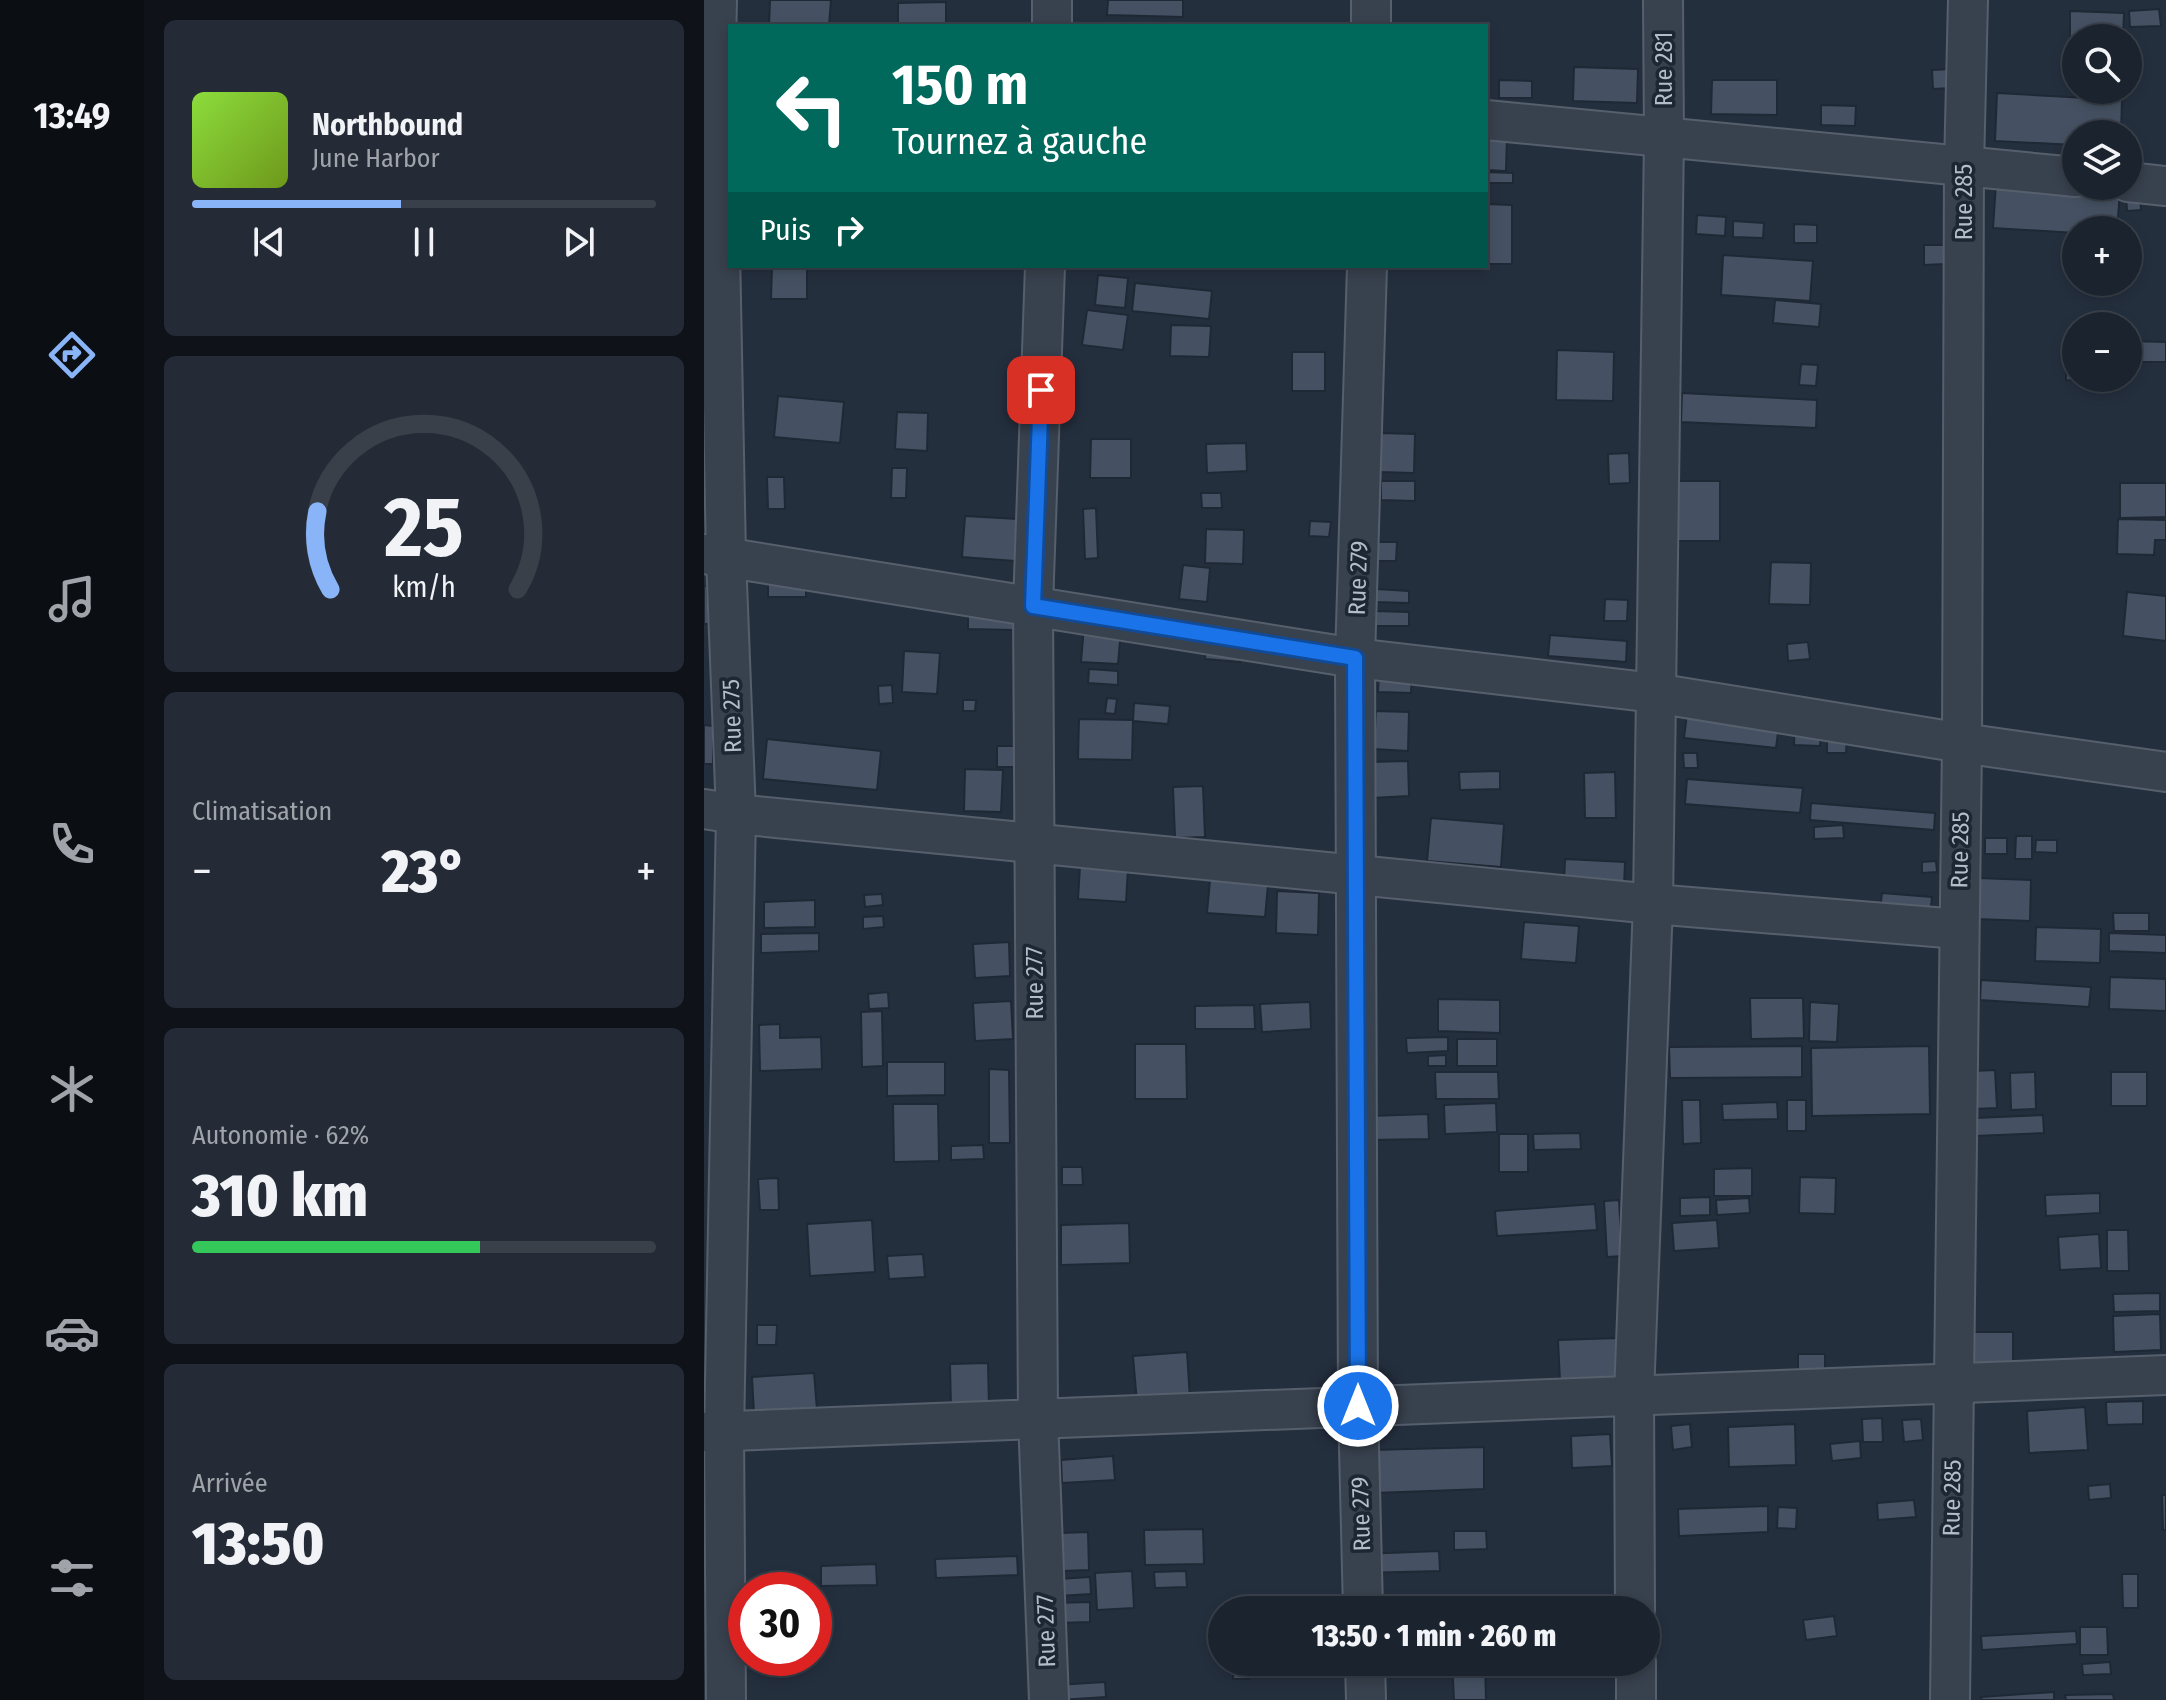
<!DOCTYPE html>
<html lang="fr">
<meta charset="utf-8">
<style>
body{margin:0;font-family:"Fira Sans Condensed",sans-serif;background:#242b36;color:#f1f3f6;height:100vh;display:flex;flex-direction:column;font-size:30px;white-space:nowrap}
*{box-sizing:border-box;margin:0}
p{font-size:26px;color:#a0a4aa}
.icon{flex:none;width:44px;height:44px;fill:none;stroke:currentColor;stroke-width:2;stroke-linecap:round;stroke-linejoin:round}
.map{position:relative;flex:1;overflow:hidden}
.panel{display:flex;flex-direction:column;gap:20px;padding:20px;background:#0f1319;width:560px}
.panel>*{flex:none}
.top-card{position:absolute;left:24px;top:24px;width:760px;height:244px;border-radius:0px;box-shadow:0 4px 12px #0003,0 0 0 2px #39404a;background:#00695c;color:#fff;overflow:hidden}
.tools{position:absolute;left:1358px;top:24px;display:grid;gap:16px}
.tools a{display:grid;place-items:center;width:80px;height:80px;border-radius:50%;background:#1b232e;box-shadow:0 4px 12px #0003,0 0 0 2px #39404a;font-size:40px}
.speed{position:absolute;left:24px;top:1572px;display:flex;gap:16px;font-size:40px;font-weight:700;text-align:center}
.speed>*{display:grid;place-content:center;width:104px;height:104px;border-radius:50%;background:#1b232e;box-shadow:0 4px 12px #0003,0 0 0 2px #39404a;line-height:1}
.speed .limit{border:12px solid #d22;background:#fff;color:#111}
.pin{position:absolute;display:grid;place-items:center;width:68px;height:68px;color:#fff;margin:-34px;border-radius:16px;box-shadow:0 4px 12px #0006}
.me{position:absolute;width:88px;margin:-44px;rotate:0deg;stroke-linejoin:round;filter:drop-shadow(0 0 6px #0008)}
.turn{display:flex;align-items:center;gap:28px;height:168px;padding:0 32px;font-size:36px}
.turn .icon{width:104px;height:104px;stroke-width:2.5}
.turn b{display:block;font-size:56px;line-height:68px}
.then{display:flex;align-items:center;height:76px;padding:0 32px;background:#0003;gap:16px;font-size:30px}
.big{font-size:60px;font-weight:800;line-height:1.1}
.panel .tile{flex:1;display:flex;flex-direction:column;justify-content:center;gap:12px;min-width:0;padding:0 28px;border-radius:12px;background:#242b36}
.panel .dial{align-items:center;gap:0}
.dial svg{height:208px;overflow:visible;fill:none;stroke:#39404a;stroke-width:7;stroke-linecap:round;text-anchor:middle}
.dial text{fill:#f1f3f6;stroke:none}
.song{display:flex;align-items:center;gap:24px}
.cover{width:96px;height:96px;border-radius:12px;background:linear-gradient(135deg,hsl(90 70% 55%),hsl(80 70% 35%))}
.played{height:8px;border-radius:4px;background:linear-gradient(90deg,#8ab4f8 45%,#39404a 45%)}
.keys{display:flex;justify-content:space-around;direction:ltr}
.heat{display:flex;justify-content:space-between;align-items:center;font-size:44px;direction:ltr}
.charge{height:12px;border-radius:6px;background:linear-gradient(90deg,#34c759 62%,#39404a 0)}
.trip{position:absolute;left:504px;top:1596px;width:452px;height:80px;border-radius:40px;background:#1b232e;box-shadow:0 4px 12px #0003,0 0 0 2px #39404a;font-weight:800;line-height:80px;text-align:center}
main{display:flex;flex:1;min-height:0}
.tab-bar{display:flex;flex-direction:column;width:144px;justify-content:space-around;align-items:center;background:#0b0e12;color:#a0a4aa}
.tab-bar .icon{width:56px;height:56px}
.tab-bar .active{color:#8ab4f8}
.tab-bar b{font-size:36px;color:#f1f3f6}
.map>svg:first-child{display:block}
.building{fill:#455162;stroke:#1f2835;stroke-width:2}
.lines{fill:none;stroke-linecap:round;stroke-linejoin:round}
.minor-casing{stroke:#565f6c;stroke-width:42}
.minor{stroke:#38414e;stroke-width:38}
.route-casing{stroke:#114b97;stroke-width:20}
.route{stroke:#1a73e8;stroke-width:14}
.labels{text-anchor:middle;stroke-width:7;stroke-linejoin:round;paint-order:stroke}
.street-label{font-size:24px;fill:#b4bcc9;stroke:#1d2633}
</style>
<main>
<nav class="tab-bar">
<b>13:49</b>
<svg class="icon active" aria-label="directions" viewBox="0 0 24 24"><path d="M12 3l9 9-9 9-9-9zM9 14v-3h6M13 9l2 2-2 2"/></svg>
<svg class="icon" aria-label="music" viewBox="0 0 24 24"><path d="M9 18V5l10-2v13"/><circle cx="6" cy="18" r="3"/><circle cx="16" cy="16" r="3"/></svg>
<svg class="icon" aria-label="phone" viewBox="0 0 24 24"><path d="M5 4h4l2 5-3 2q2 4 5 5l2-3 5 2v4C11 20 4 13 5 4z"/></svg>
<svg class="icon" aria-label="climate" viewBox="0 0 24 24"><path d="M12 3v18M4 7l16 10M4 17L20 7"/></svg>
<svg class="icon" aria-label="car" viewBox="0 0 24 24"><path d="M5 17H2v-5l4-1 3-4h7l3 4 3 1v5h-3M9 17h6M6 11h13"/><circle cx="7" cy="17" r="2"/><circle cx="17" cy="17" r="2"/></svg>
<svg class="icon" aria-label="filters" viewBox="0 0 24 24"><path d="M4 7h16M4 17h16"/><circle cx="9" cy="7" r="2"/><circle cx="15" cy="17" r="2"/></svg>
</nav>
<section class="panel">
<div class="tile">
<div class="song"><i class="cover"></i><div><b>Northbound</b><p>June Harbor</p></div></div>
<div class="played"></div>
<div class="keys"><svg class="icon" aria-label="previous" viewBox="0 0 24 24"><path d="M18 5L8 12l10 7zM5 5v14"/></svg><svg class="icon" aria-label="pause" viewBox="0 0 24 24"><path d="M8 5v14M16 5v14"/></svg><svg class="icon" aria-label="next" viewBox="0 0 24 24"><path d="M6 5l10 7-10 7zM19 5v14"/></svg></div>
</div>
<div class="tile dial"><svg viewBox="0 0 100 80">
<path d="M14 69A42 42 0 1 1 86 69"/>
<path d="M14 69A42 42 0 0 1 9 39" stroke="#8ab4f8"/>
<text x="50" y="56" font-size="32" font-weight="700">25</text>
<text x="50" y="72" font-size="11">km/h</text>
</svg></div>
<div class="tile"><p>Climatisation</p>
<div class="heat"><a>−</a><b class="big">23°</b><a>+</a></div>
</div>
<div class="tile"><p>Autonomie · 62%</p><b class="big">310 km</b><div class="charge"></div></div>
<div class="tile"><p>Arrivée</p><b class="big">13:50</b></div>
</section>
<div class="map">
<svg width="1462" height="1700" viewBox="0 0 1462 1700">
<rect width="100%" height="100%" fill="#242f3e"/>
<g class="building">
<polygon points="66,0 127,0 125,26 65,26"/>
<polygon points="404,0 479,0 479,17 403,15"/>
<polygon points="242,2 242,26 194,26 194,3"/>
<polygon points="1455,9 1457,26 1426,27 1425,11"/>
<polygon points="1366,11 1420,13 1419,38 1372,38 1372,46 1366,46"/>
<polygon points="870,67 934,69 933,103 869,101"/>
<polygon points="1247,69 1248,88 1229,89 1228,70"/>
<polygon points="795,80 828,81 828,98 795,98"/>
<polygon points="1008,80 1073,80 1073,115 1007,114"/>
<polygon points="1293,93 1418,100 1417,134 1372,134 1372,145 1291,141"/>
<polygon points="1117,105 1152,106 1151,126 1117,125"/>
<polygon points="782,136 803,136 802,171 782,170"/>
<polygon points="782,172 809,173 809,183 782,183"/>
<polygon points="1292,184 1416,191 1413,230 1372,230 1372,233 1289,228"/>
<polygon points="1436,194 1437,210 1423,211 1422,195"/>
<polygon points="782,204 808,205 808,264 782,264"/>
<polygon points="993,215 1022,217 1021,236 992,234"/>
<polygon points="1029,221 1060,223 1059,238 1029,237"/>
<polygon points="1090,224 1113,225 1113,243 1090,243"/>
<polygon points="1220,245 1240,245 1241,264 1220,265"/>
<polygon points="1019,255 1109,261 1106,301 1017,295"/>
<polygon points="68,266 103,266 103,299 67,299"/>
<polygon points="394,275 424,278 421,308 391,305"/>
<polygon points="431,283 508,291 505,319 428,311"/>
<polygon points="1071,300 1117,304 1115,327 1069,323"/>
<polygon points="383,310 424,315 419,350 378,345"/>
<polygon points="467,325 507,326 505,357 466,356"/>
<polygon points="1363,338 1372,338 1372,378 1414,378 1414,382 1362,380"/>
<polygon points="1424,341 1462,342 1462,362 1424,362"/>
<polygon points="853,350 910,352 909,401 852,400"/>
<rect x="588" y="352" width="33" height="39"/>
<polygon points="1097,364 1114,365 1112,386 1095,385"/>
<polygon points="978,393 1113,400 1112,428 977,422"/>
<polygon points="74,396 140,402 136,443 70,437"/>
<polygon points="193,412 224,413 223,451 191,449"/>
<polygon points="676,433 711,434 710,473 674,472"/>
<polygon points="387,439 427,439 427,478 386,478"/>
<polygon points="542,443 543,471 503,473 502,444"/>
<polygon points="925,453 926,483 905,484 904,454"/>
<polygon points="188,468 203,468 202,498 187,498"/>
<polygon points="63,477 80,477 81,509 64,509"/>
<polygon points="677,481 711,481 711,501 677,500"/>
<rect x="974" y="481" width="42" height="60"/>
<polygon points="1416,483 1462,483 1462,517 1416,518"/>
<polygon points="497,493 517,493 518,508 498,508"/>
<polygon points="392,508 394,558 381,559 379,509"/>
<polygon points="261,516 314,519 311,561 258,557"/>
<polygon points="1414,519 1462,520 1462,540 1451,540 1450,555 1413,554"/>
<polygon points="606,521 627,522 625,537 605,536"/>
<polygon points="502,529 540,530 539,564 501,563"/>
<polygon points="674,542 693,542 692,561 674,561"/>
<polygon points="1067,562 1107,563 1106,605 1065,604"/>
<polygon points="479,565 506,568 503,602 475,599"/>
<rect x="64" y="579" width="38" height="18"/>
<polygon points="0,586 3,586 5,624 0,624"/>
<polygon points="672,589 705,591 705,603 671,602"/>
<polygon points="1423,592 1462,596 1462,641 1419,636"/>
<polygon points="901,599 924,600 923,621 900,621"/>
<polygon points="264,611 311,612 311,630 264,629"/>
<polygon points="669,611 705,612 705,626 669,626"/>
<polygon points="380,626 417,629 414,664 377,662"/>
<polygon points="846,635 923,641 922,662 844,656"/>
<polygon points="503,639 538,642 536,662 501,659"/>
<polygon points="1104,642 1106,659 1084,661 1083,644"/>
<polygon points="200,651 236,653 233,694 198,692"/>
<polygon points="385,669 414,671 414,685 384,683"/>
<polygon points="675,671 708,673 707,693 674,692"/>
<polygon points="188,685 189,703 175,704 174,686"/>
<polygon points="403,698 413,699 411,714 401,713"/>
<polygon points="259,700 272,700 271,711 259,711"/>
<polygon points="430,703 466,706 464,724 429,721"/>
<polygon points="672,711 705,712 704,751 670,749"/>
<polygon points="983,714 1075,724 1072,748 980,738"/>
<polygon points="375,719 429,720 428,760 374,759"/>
<polygon points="1091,719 1118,720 1116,746 1090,745"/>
<polygon points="0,725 9,726 9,764 0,764"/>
<polygon points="63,739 177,751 173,790 59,779"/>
<polygon points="1123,739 1143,739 1142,753 1123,753"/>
<rect x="293" y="746" width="18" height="21"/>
<polygon points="979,753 993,753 994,768 980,768"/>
<polygon points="704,761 705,796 667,798 666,762"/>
<polygon points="261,769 299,770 297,812 260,811"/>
<polygon points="796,771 796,789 756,790 755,772"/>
<polygon points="911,772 912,818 881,818 880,773"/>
<polygon points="983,779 1099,788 1096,813 981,804"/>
<polygon points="499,786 501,837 471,838 469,787"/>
<polygon points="1107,803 1231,813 1230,830 1106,820"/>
<polygon points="727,818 800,824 797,867 723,861"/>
<polygon points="1139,825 1140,838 1110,839 1110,827"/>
<polygon points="1312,836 1328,836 1328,859 1311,859"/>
<rect x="1281" y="838" width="22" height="16"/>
<polygon points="1332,840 1353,840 1353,853 1331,852"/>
<polygon points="861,859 921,862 920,886 860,883"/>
<polygon points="1232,861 1233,872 1218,873 1218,862"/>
<polygon points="376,866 424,869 422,902 374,899"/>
<polygon points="1274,878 1327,880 1326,921 1273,919"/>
<polygon points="506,880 564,885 561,917 503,913"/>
<polygon points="573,891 615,893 614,935 572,933"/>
<polygon points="1178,893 1228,897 1226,915 1176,910"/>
<polygon points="178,894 179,905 161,907 160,895"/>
<polygon points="111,900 111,927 60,928 60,902"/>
<polygon points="1409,913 1445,913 1445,931 1410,931"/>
<polygon points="179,916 180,927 159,929 159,917"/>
<polygon points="820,922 875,926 872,963 817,959"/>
<polygon points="1332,927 1397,929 1396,963 1331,961"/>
<polygon points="115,933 115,951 57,953 57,934"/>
<polygon points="1405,933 1462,935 1462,953 1405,951"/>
<polygon points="305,942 306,976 271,978 269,944"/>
<polygon points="1406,977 1462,979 1462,1011 1405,1009"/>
<polygon points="1277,980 1387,987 1385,1007 1276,1000"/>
<polygon points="184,992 185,1008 165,1009 164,994"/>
<polygon points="1046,998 1099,998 1100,1038 1047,1039"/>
<polygon points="734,999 796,1000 796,1033 734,1031"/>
<polygon points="307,1001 309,1039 271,1041 269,1003"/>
<polygon points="606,1002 607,1029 558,1032 556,1004"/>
<polygon points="1106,1002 1135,1004 1133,1042 1105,1041"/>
<polygon points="550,1005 551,1029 491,1029 491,1006"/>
<polygon points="178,1011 179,1066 158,1067 157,1012"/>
<polygon points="76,1024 76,1038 117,1037 118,1069 56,1071 55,1025"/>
<polygon points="744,1037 744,1051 703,1053 702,1038"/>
<rect x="753" y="1039" width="40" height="27"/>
<polygon points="431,1044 482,1044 483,1099 431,1099"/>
<polygon points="1098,1046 1098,1077 966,1078 965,1047"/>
<polygon points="1225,1046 1226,1114 1108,1116 1107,1048"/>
<polygon points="742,1055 742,1066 724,1066 724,1056"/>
<polygon points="183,1062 241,1062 241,1095 183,1096"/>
<polygon points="285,1069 305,1070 306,1143 285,1143"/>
<polygon points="1291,1070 1293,1108 1270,1109 1269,1071"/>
<polygon points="731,1072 794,1072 795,1099 732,1099"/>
<polygon points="1331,1072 1332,1109 1307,1110 1306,1073"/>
<rect x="1407" y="1072" width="36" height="34"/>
<polygon points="978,1100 996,1100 997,1143 979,1144"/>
<rect x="1083" y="1100" width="19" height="31"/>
<polygon points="1073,1102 1074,1119 1019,1120 1018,1104"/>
<polygon points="792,1103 793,1132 741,1134 740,1105"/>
<polygon points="189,1104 234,1104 235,1161 190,1162"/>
<polygon points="724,1114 725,1139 666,1140 665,1116"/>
<polygon points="1339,1115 1340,1133 1271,1136 1271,1118"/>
<polygon points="876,1133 877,1149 830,1150 829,1134"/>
<rect x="795" y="1134" width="29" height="38"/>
<polygon points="279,1145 280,1159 247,1160 247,1146"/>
<polygon points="358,1167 378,1167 379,1185 358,1185"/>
<polygon points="1048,1168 1048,1196 1010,1196 1010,1169"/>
<polygon points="1096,1177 1132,1178 1131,1214 1095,1213"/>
<polygon points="74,1178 75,1210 56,1210 54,1179"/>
<polygon points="1396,1193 1396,1213 1342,1216 1341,1195"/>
<polygon points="1006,1197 1006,1215 976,1216 976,1198"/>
<polygon points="1045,1198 1046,1213 1013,1215 1012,1200"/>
<polygon points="915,1200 918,1256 903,1257 900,1201"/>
<polygon points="891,1204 893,1230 793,1236 791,1211"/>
<polygon points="168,1220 171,1272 106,1276 103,1224"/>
<polygon points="1013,1220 1015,1248 970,1251 968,1223"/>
<polygon points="425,1223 426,1263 357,1265 357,1225"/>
<polygon points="1403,1230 1424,1230 1425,1271 1403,1271"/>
<polygon points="1395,1234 1397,1268 1356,1270 1354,1237"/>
<polygon points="219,1254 221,1277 185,1279 183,1256"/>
<polygon points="1456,1293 1456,1311 1410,1312 1409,1294"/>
<polygon points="1456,1314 1457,1350 1410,1352 1409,1316"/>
<polygon points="53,1325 73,1325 72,1345 53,1345"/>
<polygon points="1270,1332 1309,1332 1309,1365 1270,1366"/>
<polygon points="915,1338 916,1380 856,1381 854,1340"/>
<polygon points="483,1352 486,1399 433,1403 429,1356"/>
<rect x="1094" y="1354" width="27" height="21"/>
<polygon points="284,1363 285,1407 247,1408 246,1364"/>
<polygon points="110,1373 113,1410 50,1414 48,1377"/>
<polygon points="1439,1401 1439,1424 1403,1425 1402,1402"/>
<polygon points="1381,1407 1384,1450 1325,1453 1323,1411"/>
<polygon points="1178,1418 1179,1442 1159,1442 1158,1419"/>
<polygon points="1217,1419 1219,1440 1200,1442 1198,1420"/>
<polygon points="986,1424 988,1447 969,1450 967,1426"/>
<polygon points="1091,1424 1092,1465 1025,1467 1024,1427"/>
<polygon points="906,1434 908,1466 868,1468 867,1436"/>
<polygon points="1156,1441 1157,1458 1128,1461 1126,1444"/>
<polygon points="780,1447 780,1489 670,1493 669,1450"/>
<polygon points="409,1456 411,1480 358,1483 357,1460"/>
<polygon points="1406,1484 1407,1498 1385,1500 1384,1486"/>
<polygon points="1458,1495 1462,1495 1462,1530 1459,1530"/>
<polygon points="1210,1500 1212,1517 1174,1520 1173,1503"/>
<polygon points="1064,1506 1064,1532 975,1536 974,1509"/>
<polygon points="1074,1507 1093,1508 1092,1529 1073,1528"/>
<polygon points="499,1529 500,1564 441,1565 440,1530"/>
<polygon points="750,1531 782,1531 783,1549 750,1550"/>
<polygon points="384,1532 385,1570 358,1571 357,1533"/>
<polygon points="735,1551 736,1571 657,1573 657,1554"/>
<polygon points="313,1556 314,1575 232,1578 231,1559"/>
<polygon points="172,1564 173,1585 117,1586 117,1566"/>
<polygon points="428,1571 430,1608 393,1610 391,1573"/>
<polygon points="482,1571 483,1587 451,1588 450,1572"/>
<polygon points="1418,1574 1434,1574 1434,1608 1419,1608"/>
<polygon points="386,1577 387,1594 354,1596 354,1579"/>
<polygon points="386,1602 386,1622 353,1623 352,1603"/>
<polygon points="1130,1616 1133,1636 1102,1640 1099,1620"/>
<polygon points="1376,1627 1403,1627 1404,1655 1376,1655"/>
<polygon points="1372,1631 1373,1644 1278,1650 1277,1636"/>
<polygon points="530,1662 546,1662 546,1679 529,1679"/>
<polygon points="748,1662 781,1662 782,1700 750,1700"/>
<polygon points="1406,1662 1407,1674 1379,1675 1378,1664"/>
<polygon points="401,1682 402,1697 355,1700 353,1685"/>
<polygon points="1350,1692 1350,1700 1278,1700 1277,1697"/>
<polygon points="1409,1694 1410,1700 1362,1700 1361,1695"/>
</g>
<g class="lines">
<g class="minor-casing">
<g id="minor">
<polyline points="13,0 12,45 22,557 32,814 20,1432 22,1700"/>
<polyline points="667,0 667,26"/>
<polyline points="348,26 348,0"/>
<polyline points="782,120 1372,177"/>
<polyline points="1424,182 1462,186"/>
<polyline points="341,266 329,606 334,1419 345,1700"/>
<polyline points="0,554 651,658 951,693 1258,743 1462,772"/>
<polyline points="0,809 32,814 949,904 1255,929"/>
<polyline points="0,1432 1462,1375"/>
<polyline points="659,1610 654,1406 651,658 663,266"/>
<polyline points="931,1610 930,1395 949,904 960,138 959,0"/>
<polyline points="661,1662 662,1700"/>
<polyline points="932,1662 932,1700"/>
<polyline points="1246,1700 1258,743 1260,167 1264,0"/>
</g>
</g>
<use href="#minor" class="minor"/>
</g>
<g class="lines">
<g class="route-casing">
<polyline id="route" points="337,390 329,606 651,658 654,1406"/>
</g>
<use href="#route" class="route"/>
</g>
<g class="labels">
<g class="street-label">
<text transform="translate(960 69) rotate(-90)" y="8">Rue 281</text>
<text transform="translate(1260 202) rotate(-90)" y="8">Rue 285</text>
<text transform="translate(654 578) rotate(-88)" y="8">Rue 279</text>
<text transform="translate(28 716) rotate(-92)" y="8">Rue 275</text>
<text transform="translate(1256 850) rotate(-89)" y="8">Rue 285</text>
<text transform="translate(331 983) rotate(-90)" y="8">Rue 277</text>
<text transform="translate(1248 1498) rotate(-89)" y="8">Rue 285</text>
<text transform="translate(657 1514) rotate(-92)" y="8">Rue 279</text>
<text transform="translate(342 1631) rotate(-92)" y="8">Rue 277</text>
</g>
</g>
</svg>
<div class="tools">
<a><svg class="icon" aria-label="search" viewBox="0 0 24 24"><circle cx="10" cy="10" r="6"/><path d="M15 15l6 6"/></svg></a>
<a><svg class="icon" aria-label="layers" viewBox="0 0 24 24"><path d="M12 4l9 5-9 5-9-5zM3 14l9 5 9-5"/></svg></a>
<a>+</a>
<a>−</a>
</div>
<div class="speed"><div class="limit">30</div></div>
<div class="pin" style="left:337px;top:390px;background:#d93025"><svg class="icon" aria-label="arrive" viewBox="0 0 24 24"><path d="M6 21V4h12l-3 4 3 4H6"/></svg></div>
<svg class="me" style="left:654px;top:1406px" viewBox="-20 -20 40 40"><circle r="17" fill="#1a73e8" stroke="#fff" stroke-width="3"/><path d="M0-11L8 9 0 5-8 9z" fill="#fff"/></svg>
<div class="trip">13:50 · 1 min · 260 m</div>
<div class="top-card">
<div class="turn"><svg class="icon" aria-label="left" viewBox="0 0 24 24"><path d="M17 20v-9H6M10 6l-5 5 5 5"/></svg><div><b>150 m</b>Tournez à gauche</div></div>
<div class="then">Puis<svg class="icon" aria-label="right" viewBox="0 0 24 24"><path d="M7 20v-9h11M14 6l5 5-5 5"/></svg></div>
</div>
</div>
</main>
